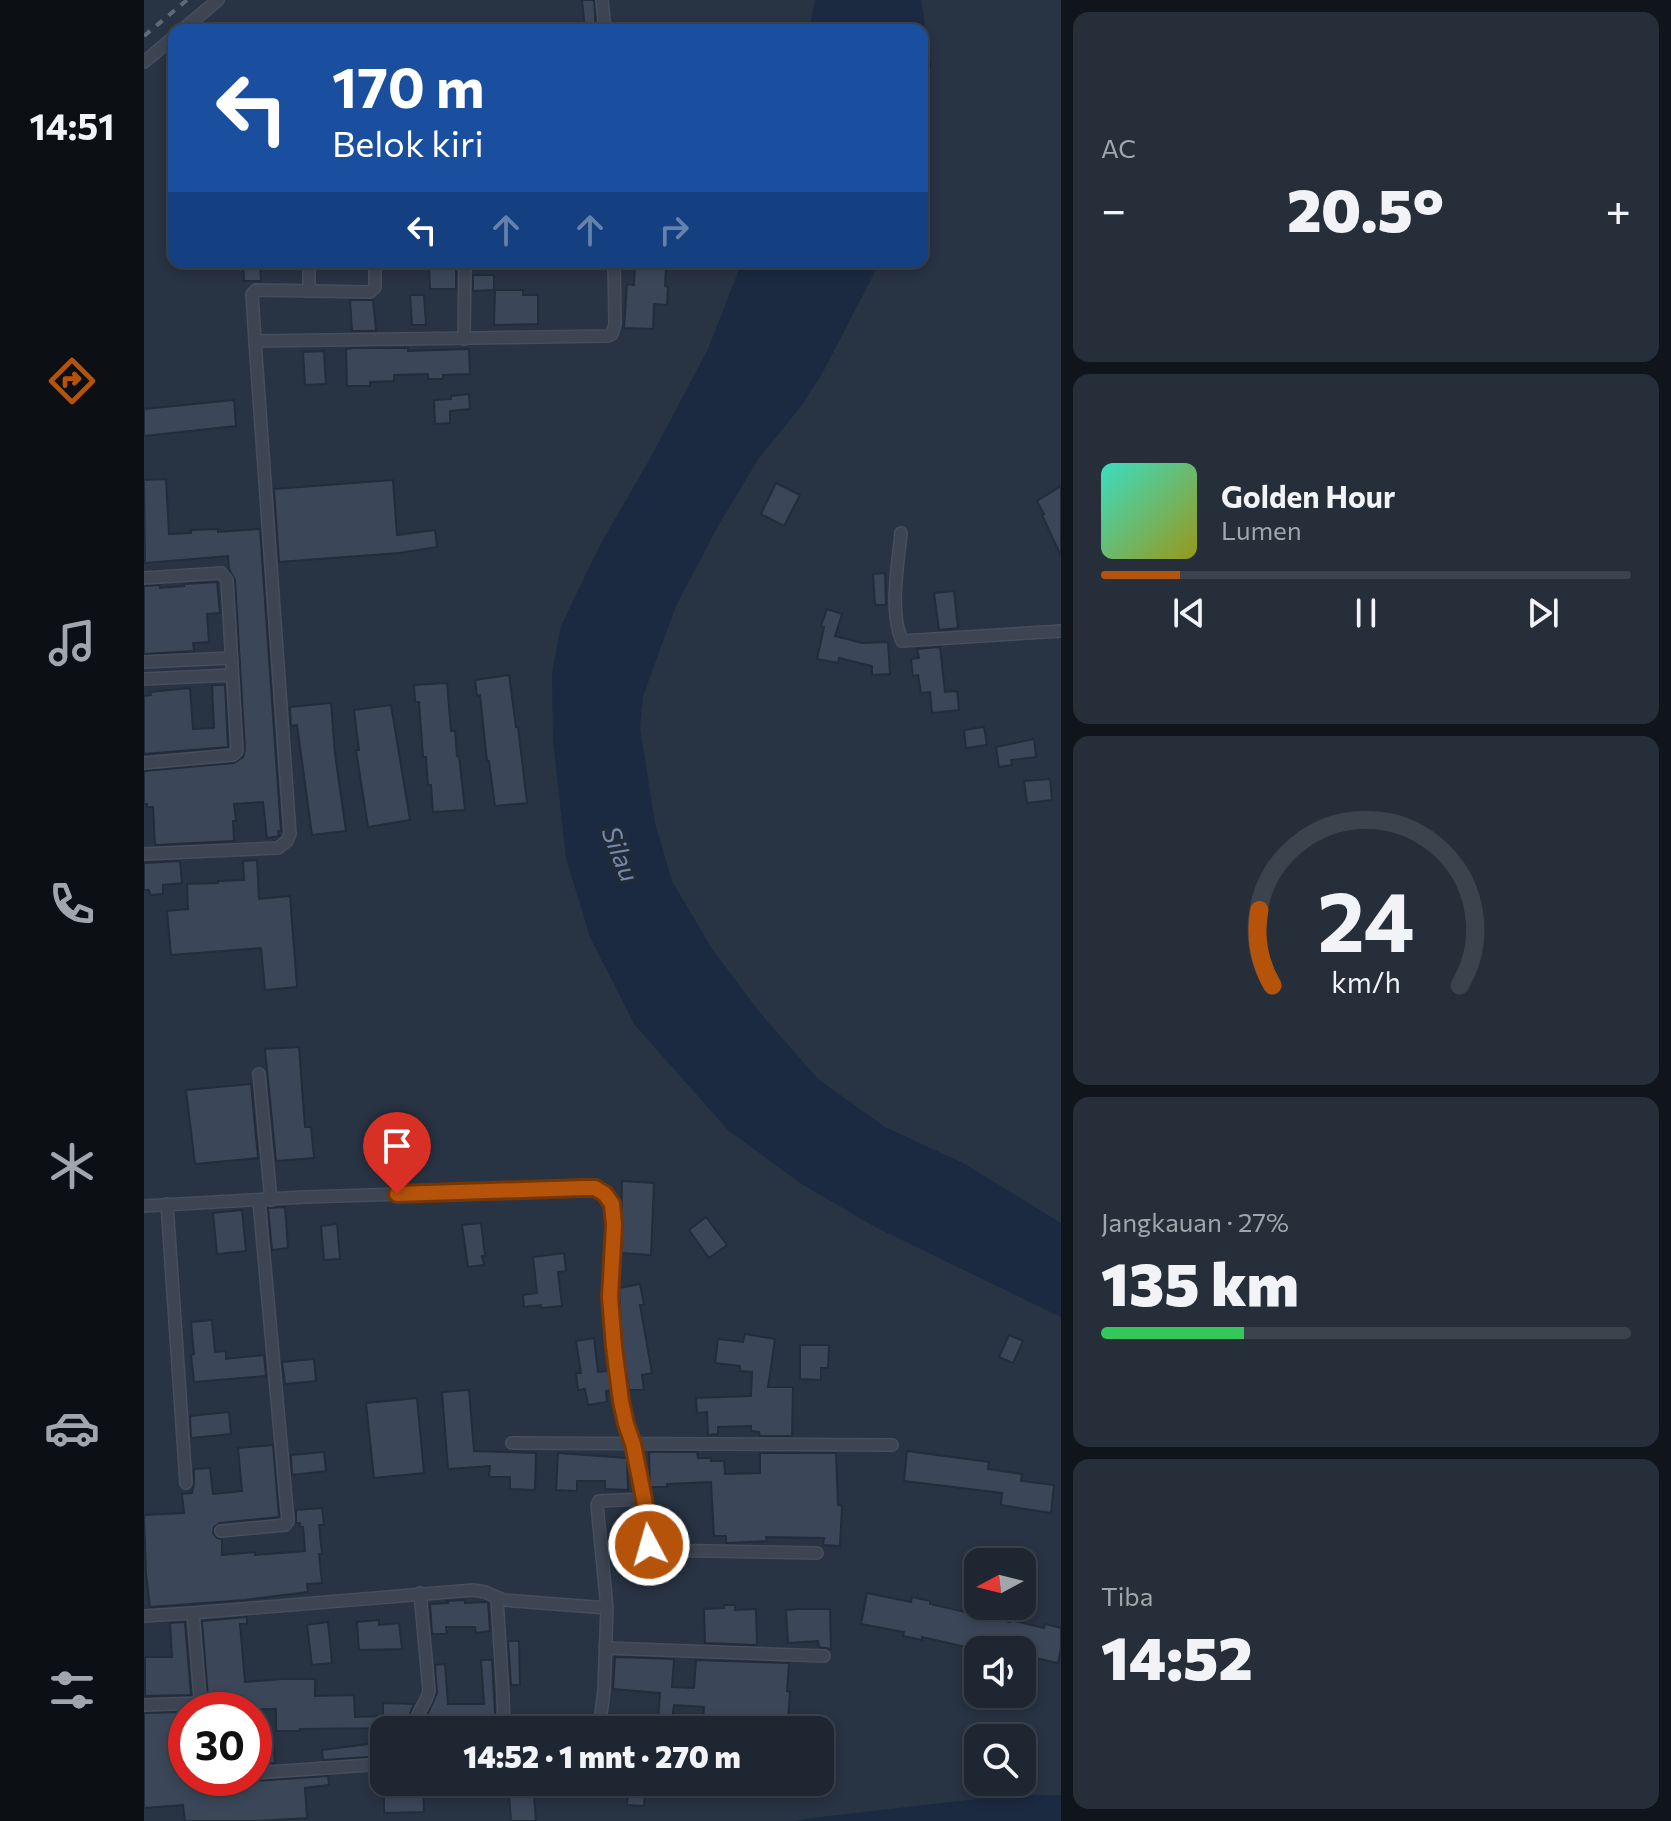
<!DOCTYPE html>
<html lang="id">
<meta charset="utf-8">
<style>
body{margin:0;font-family:Commissioner,sans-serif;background:#262e3a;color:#f1f3f6;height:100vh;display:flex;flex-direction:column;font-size:30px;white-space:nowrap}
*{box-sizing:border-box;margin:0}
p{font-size:26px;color:#a1a5ac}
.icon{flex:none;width:44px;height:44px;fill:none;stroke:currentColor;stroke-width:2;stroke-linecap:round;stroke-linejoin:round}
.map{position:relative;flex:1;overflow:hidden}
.details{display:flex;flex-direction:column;gap:12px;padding:12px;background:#10151c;width:610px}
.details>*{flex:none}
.banner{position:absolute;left:24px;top:24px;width:760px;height:244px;border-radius:16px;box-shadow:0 4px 12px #0003,0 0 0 2px #3c434d;background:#1a4fa0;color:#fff;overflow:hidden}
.needle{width:52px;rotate:263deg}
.buttons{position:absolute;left:820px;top:1548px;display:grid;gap:16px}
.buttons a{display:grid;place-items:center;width:72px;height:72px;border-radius:16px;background:#1e2632;box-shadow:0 4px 12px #0003,0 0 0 2px #3c434d;font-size:40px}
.speed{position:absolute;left:24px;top:1692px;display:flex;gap:16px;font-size:40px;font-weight:700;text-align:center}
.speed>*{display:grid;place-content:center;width:104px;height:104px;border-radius:50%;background:#1e2632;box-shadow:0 4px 12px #0003,0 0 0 2px #3c434d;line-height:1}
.speed .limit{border:12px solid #d22;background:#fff;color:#111}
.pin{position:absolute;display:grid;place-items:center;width:68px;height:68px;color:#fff;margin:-82px -34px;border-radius:50% 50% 50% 0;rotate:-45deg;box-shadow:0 0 8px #0007}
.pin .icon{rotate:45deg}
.me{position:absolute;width:88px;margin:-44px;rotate:354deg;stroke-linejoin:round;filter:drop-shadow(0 0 6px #0008)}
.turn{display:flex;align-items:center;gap:28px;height:168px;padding:0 32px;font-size:36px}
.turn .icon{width:104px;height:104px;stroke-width:2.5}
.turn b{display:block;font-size:56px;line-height:68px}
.lanes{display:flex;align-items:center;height:76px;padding:0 32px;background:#0003;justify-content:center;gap:40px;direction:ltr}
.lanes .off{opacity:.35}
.big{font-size:60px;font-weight:800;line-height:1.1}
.details .tile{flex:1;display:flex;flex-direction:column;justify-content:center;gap:12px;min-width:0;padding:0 28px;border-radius:16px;background:#262e3a}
.details .dial{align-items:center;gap:0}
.dial svg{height:208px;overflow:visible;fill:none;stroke:#3c434d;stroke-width:7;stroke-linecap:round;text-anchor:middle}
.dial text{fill:#f1f3f6;stroke:none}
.song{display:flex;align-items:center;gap:24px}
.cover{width:96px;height:96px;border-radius:12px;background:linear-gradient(135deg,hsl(170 70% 55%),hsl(60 70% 35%))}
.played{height:8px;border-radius:4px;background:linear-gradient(90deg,#b45309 15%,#3c434d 15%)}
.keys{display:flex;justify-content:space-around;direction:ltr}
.heat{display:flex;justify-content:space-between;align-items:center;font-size:44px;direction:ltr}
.charge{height:12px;border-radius:6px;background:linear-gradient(90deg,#34c759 27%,#3c434d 0)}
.trip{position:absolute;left:226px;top:1716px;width:464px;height:80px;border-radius:16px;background:#1e2632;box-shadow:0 4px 12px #0003,0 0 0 2px #3c434d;font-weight:800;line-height:80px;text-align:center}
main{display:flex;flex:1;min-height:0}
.tabs{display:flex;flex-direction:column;width:144px;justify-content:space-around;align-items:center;background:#0c0f14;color:#a1a5ac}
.tabs .icon{width:56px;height:56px}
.tabs .active{color:#b45309}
.tabs b{font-size:36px;color:#f1f3f6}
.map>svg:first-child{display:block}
.water{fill:#1b2a41}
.building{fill:#3b4759;stroke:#232c3a;stroke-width:2}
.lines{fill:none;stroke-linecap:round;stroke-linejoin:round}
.street-casing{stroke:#464e5c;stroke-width:14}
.street{stroke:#3d4553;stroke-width:11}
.rail{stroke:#5f6979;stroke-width:4;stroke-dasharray:8 8;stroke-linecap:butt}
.route-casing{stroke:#753606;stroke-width:20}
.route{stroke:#b45309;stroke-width:14}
.labels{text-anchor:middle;stroke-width:8;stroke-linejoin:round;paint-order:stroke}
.water-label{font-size:26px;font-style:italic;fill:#758aaa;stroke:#212a38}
</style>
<main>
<nav class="tabs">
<b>14:51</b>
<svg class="icon active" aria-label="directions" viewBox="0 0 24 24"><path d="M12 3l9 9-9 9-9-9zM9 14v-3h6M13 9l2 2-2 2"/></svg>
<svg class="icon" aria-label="music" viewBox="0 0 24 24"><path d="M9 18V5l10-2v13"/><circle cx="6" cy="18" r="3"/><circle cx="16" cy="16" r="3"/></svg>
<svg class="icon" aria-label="phone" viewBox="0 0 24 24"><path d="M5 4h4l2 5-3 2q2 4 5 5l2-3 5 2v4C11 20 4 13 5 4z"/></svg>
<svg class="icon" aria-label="climate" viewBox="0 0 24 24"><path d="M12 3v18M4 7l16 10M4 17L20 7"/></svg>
<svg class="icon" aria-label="car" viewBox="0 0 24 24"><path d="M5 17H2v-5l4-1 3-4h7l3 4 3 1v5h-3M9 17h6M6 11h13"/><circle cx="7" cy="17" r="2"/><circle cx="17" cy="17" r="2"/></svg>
<svg class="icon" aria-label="filters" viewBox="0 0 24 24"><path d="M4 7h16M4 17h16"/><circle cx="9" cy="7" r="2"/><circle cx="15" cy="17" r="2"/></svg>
</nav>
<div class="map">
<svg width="917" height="1821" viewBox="0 0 917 1821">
<rect width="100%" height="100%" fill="#283343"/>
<g class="water">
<polygon points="671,0 777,0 787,65 778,120 778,30 665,30"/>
<polygon points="598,262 736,262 679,372 658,405 615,458 574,526 532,606 499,696 496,728 511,823 528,881 568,949 616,1013 674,1079 741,1127 819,1163 917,1223 917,1317 731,1227 656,1183 584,1130 490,1024 446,937 422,858 409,740 408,673 417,626 455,547 508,455 564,349"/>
<polygon points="868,1795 917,1795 917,1821 651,1821 668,1818"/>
</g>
<g class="building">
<polygon points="438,0 450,0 452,30 441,30"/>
<polygon points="99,262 116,262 117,281 100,281"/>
<polygon points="491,265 522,266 521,286 524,287 523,305 510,304 509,329 480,328 483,284 490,285"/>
<polygon points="312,266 312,289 286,289 285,267"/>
<polygon points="329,275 350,275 350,290 329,291"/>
<polygon points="351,290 379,290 379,295 394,295 394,324 350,325"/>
<polygon points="266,295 280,295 282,325 268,325"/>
<polygon points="206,300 229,300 232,331 208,331"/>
<polygon points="209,348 264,348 264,351 325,349 326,374 299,375 299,379 284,379 284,374 250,375 250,381 226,382 226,386 203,386 202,349"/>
<polygon points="180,351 182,384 161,385 159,352"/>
<polygon points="325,394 326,409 306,411 306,423 291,424 290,400 307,399 307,396"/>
<polygon points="90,400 92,426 0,436 0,409"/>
<polygon points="22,479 25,534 47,533 47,530 74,529 74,532 116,529 137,831 134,831 135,836 123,838 119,802 90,804 92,821 89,821 90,841 11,845 9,807 3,807 3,804 0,804 0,771 90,763 99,757 101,750 91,580 85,569 84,556 1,563 0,480"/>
<polygon points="249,480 253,535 291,530 293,547 255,553 135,562 130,489"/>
<polygon points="632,483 656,495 640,526 617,514"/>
<polygon points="917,486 917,556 898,515 900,514 893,501"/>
<polygon points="741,573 742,605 731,605 729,574"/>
<polygon points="73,582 76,613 63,614 65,642 49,643 50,651 0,654 0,586 16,585 16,588 40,586 40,584"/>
<polygon points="810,591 814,628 795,630 790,593"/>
<polygon points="683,609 698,614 691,636 718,643 744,642 746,674 728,675 728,666 695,658 694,663 673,659 680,627 677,626"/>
<polygon points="796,647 801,692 813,691 815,710 788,713 786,692 777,693 774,675 769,676 767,659 775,658 773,649"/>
<polygon points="365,675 372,727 374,727 383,803 351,806 345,761 343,761 336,695 333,696 331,680"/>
<polygon points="303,683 307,731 311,731 313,756 315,756 321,810 289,812 287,785 284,785 282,757 279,757 275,702 271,702 270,685"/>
<polygon points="68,685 81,685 84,747 0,754 0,696 7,695 6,692 46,688 49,729 70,728"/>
<polygon points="187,703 191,754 202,831 168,835 153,725 147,726 146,707"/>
<polygon points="247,705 266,820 224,827 212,750 215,750 210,710"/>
<polygon points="840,727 843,745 822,748 820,730"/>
<polygon points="890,739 892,757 867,760 868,765 855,767 852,747"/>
<polygon points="906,779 908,800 883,803 880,781"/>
<polygon points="113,860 115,899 146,896 153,987 121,990 117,948 27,955 23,911 44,909 43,884 74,883 74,881 100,880 99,861"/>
<polygon points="36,861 38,883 19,885 19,894 6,895 5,890 0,890 0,863"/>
<polygon points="155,1047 161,1127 167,1127 170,1158 132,1161 121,1049"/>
<polygon points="107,1084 114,1158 51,1164 42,1090"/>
<polygon points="478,1181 510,1183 507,1255 477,1253"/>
<polygon points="141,1207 144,1248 128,1250 124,1208"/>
<polygon points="98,1210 102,1251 73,1254 69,1213"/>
<polygon points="562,1217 583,1245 565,1258 545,1230"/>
<polygon points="337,1223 341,1256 338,1256 340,1265 324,1267 318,1225"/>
<polygon points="193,1224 196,1259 180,1260 177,1226"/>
<polygon points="420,1253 422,1271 414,1272 418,1306 397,1308 397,1305 380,1307 379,1295 393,1293 389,1257"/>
<polygon points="496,1284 500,1305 496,1305 508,1373 498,1375 500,1390 485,1390 478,1346 475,1288"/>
<polygon points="68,1320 71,1352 82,1351 82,1359 120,1355 122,1376 50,1382 47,1355 50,1354 47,1322"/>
<polygon points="601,1334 631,1339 624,1387 649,1387 648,1436 616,1436 615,1432 607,1431 607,1426 574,1427 574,1434 564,1435 563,1412 553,1413 552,1398 607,1396 608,1372 596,1371 596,1366 571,1363 574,1339 599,1342"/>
<polygon points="865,1335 879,1341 869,1363 855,1357"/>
<polygon points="450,1338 454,1372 465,1371 467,1390 462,1391 463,1402 444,1405 441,1389 434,1390 432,1373 437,1373 432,1341"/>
<polygon points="656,1345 685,1345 684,1368 677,1368 677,1380 656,1379"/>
<polygon points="170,1359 172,1381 141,1384 138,1362"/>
<polygon points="325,1390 330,1451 392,1453 391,1490 366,1489 366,1477 345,1477 346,1466 304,1469 298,1392"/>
<polygon points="273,1398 280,1473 230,1478 222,1403"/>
<polygon points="85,1412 87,1434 47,1438 46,1416"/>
<polygon points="129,1445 135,1517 76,1523 70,1527 69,1533 73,1538 78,1539 78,1555 111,1552 111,1555 161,1551 159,1527 156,1527 156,1523 152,1523 152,1510 178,1508 180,1525 175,1525 178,1554 175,1554 178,1583 163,1584 164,1592 101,1600 6,1607 2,1573 0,1515 40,1513 38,1494 48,1493 50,1483 50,1469 66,1468 69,1494 98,1491 94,1448"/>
<polygon points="763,1451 845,1462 844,1469 878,1474 877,1481 910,1485 907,1513 857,1505 858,1493 760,1481"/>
<polygon points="180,1452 182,1471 148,1475 147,1455"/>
<polygon points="505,1452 553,1452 554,1458 567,1458 567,1461 580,1461 581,1474 616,1473 616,1453 692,1453 694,1505 698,1506 696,1546 679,1545 680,1538 622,1537 623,1541 582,1543 582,1536 570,1536 567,1482 523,1484 523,1487 506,1487"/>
<polygon points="414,1453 483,1458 484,1490 461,1489 461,1481 433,1481 433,1491 412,1490"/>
<polygon points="723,1593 767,1602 768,1597 786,1601 786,1604 866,1622 867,1620 900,1628 901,1624 917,1628 917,1648 914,1663 878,1655 878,1650 835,1650 778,1637 778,1640 759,1636 760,1632 717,1624"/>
<polygon points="321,1600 321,1603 344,1602 346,1631 332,1633 331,1627 302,1627 303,1634 288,1634 286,1604 304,1603 303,1601"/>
<polygon points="580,1605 591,1605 591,1610 612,1609 613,1645 561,1643 560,1609 580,1608"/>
<polygon points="654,1609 686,1609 687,1649 675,1647 674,1641 644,1643 642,1610"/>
<polygon points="103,1617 103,1624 96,1624 101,1682 137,1679 171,1679 171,1696 210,1695 211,1717 239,1716 239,1703 270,1704 265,1716 264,1730 252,1730 252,1728 156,1729 156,1731 132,1731 132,1709 65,1710 58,1621"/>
<polygon points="235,1620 235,1625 255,1623 258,1649 215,1650 213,1622"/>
<polygon points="41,1622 47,1695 1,1696 1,1657 28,1657 26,1623"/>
<polygon points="184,1622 188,1663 168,1665 163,1625"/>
<polygon points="364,1641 375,1641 376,1685 367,1685"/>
<polygon points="471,1657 530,1659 528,1687 550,1688 552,1660 645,1663 643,1691 646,1692 644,1720 573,1717 573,1720 559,1720 560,1707 530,1705 528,1720 514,1720 516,1693 469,1689"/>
<polygon points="337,1660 348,1660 352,1730 280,1730 281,1720 293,1693 291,1665 301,1664 304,1704 340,1704"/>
<polygon points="42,1712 42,1733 36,1734 39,1756 42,1755 42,1778 55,1778 56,1793 104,1787 102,1778 111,1781 184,1776 185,1785 161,1788 163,1818 113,1821 41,1821 39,1805 0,1808 0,1713"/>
<polygon points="129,1739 131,1763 111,1764 110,1740"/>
<polygon points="240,1742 240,1756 179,1760 178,1750"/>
<polygon points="240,1782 279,1782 280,1812 240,1813"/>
<polygon points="364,1782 389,1782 392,1821 367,1821"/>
<polygon points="485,1783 502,1784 500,1806 483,1805"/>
</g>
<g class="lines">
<g class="street-casing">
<g id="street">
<polyline points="458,0 461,30"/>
<polyline points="38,30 74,0"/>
<polyline points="0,62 30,37"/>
<polyline points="165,291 165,262"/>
<polyline points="320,339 321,262"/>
<polyline points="111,341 108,294 112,290 226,292 231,287 231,262"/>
<path d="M757 533C754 565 745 611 758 641L917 631"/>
<polyline points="0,578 77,573 83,580 93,751 89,755 0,763"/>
<polyline points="0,662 87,658"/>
<polyline points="0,679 88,675"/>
<polyline points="0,854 134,848 143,841 146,834 111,341 464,336 468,334 471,324 470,262"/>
<polyline points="115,1074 127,1200"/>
<polyline points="23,1204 42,1483"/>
<polyline points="0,1206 161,1197 451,1188 461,1194 468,1204 470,1225 466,1297 470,1347 477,1401 482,1424 489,1444 500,1499 507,1548 510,1550 673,1553"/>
<polyline points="368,1443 748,1445"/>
<polyline points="77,1531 141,1525 144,1521 115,1201"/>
<polyline points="353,1599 359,1695 360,1730"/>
<polyline points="49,1613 57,1710"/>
<polyline points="0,1616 49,1613 329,1590 341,1592 359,1600 463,1608"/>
<polyline points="461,1648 680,1656"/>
<polyline points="0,1705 56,1703"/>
<polyline points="455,1728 665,1728"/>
<path d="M272 1730C271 1710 281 1708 285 1691L276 1593"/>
<polyline points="455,1730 460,1690 463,1608 453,1505 455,1501 500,1499"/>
<polyline points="110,1773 240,1764"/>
</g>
</g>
<use href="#street" class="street"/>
<polyline class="rail" points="0,36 43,0"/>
</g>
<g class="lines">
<g class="route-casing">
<polyline id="route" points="253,1194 438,1188 451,1188 461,1194 468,1204 470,1225 466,1297 470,1347 477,1401 482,1424 489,1444 500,1499 505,1545"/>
</g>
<use href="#route" class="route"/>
</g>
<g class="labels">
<g class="water-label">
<text transform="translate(476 854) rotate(68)" y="9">Silau</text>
</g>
</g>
</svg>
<div class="buttons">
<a><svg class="needle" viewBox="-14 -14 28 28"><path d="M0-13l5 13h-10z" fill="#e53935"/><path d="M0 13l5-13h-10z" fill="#a1a5ac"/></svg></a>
<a><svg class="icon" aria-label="sound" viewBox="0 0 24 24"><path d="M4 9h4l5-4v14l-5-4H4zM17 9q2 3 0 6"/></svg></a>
<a><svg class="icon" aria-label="search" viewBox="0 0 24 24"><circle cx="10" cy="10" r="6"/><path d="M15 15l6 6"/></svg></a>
</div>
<div class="speed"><div class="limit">30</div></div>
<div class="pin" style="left:253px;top:1194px;background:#d93025"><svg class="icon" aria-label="arrive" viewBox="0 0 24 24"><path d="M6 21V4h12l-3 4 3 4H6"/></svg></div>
<svg class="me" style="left:505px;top:1545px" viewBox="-20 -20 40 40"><circle r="17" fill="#b45309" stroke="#fff" stroke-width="3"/><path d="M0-11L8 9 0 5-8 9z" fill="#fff"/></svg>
<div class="trip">14:52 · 1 mnt · 270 m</div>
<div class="banner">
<div class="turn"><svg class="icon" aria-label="left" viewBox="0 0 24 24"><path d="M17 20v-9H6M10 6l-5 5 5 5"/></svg><div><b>170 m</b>Belok kiri</div></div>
<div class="lanes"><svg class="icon" aria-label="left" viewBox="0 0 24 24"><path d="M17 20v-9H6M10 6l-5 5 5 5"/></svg><svg class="icon off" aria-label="ahead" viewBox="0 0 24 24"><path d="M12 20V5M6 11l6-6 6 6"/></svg><svg class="icon off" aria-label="ahead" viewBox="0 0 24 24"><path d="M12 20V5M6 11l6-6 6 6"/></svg><svg class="icon off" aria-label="right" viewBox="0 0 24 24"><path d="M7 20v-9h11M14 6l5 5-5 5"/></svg></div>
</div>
</div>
<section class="details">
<div class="tile"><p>AC</p>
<div class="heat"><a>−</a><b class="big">20.5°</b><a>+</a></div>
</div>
<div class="tile">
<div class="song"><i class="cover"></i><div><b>Golden Hour</b><p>Lumen</p></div></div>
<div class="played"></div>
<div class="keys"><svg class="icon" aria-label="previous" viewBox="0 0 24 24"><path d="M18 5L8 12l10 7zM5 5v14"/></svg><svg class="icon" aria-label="pause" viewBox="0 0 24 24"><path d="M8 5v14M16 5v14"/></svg><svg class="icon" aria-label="next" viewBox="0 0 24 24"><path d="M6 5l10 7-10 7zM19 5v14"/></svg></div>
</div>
<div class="tile dial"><svg viewBox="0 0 100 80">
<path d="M14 69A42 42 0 1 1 86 69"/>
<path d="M14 69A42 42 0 0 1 9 40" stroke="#b45309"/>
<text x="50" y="56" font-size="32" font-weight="700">24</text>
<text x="50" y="72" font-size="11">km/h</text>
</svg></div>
<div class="tile"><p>Jangkauan · 27%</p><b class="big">135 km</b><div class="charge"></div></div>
<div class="tile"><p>Tiba</p><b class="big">14:52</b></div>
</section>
</main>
